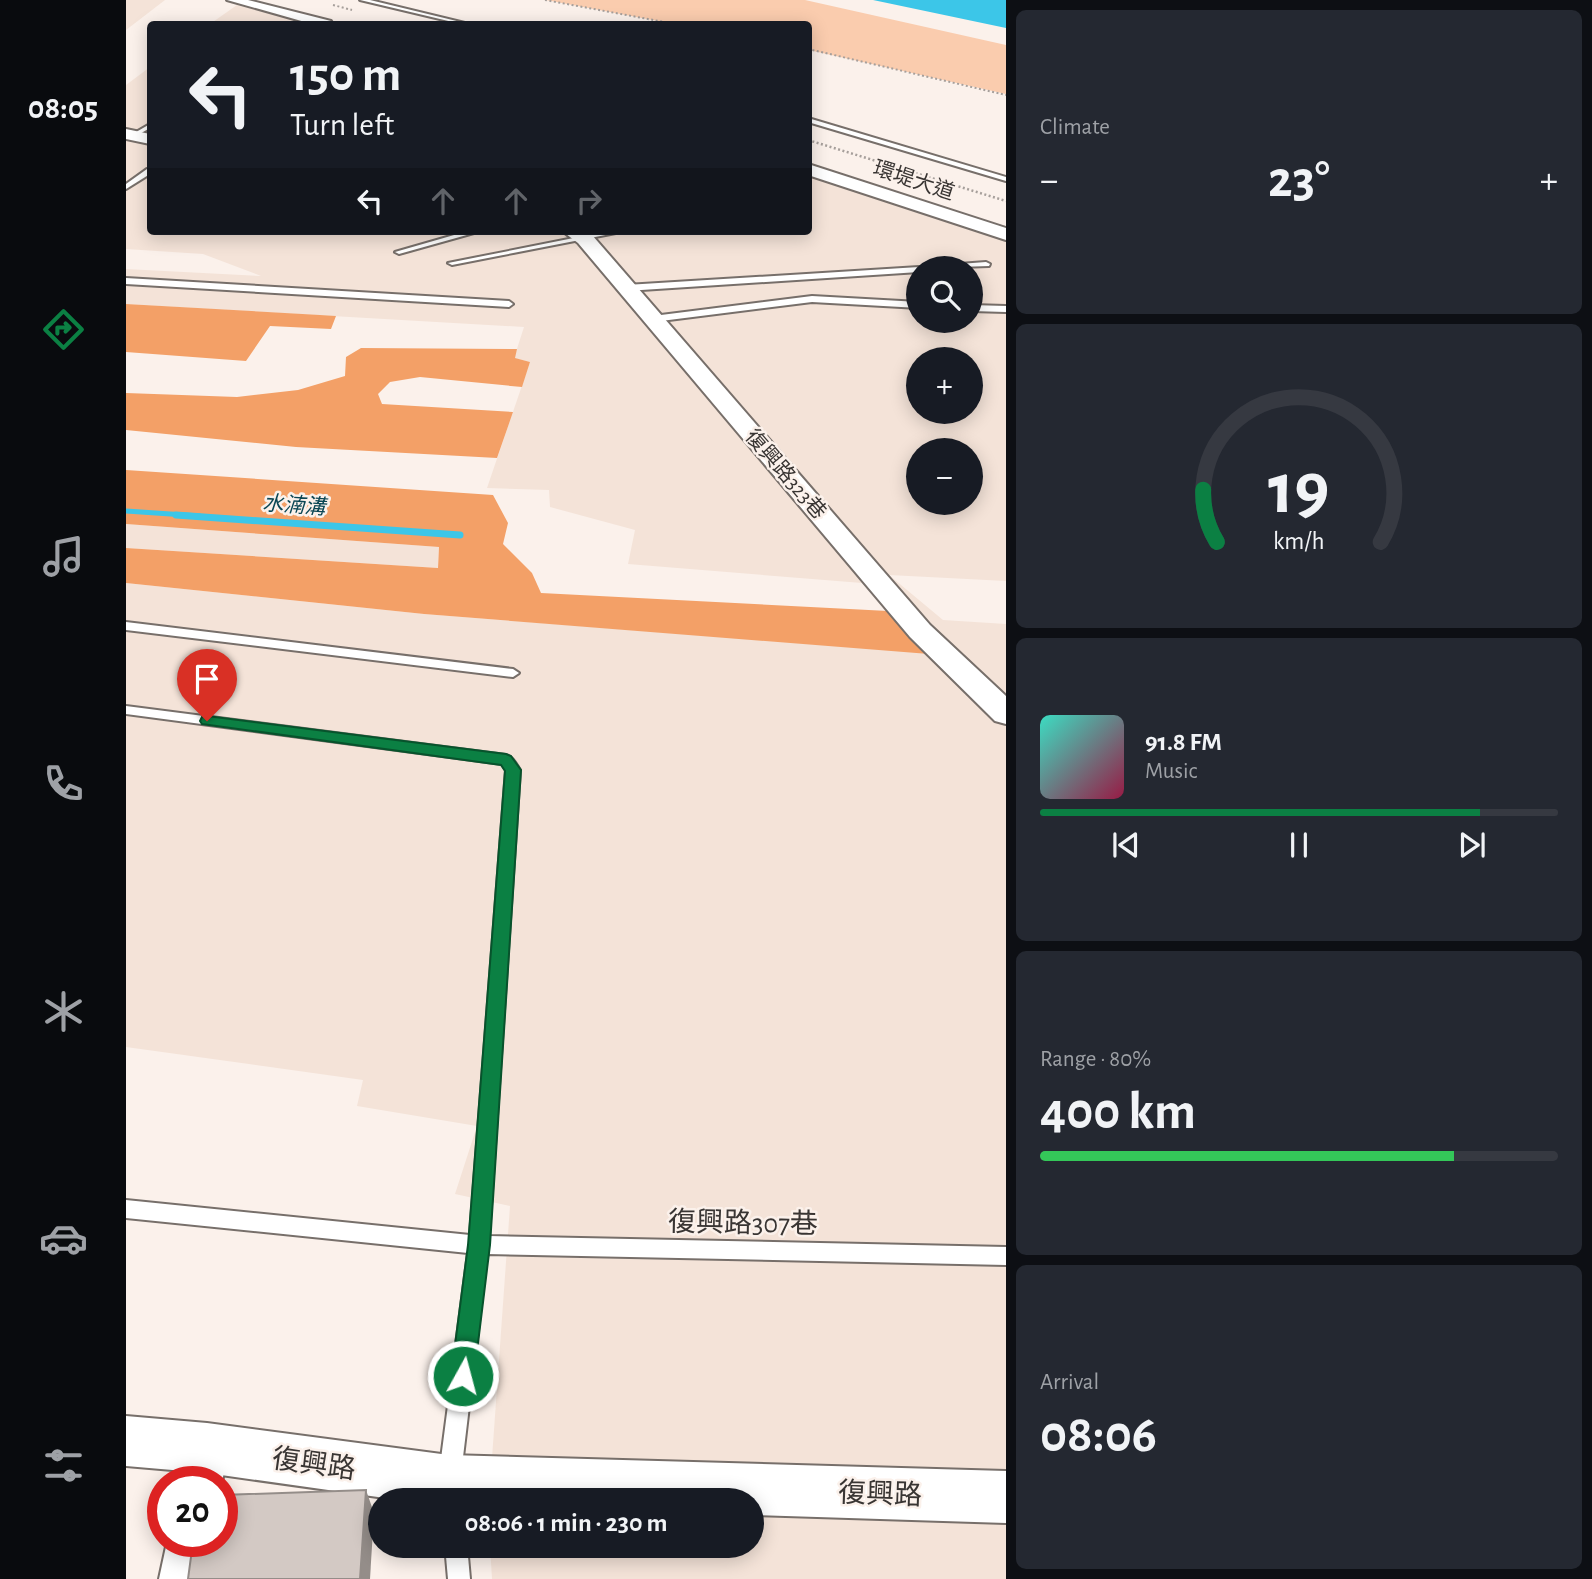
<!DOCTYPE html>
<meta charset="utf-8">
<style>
body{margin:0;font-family:"Alegreya Sans","Noto Sans TC",sans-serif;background:#242831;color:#f1f3f6;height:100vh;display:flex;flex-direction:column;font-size:26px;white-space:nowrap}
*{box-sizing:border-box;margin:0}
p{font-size:23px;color:#9ea1a6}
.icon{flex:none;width:38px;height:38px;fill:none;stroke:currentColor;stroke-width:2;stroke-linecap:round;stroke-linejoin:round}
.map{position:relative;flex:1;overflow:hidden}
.panel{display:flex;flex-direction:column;gap:10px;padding:10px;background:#0d0f14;width:586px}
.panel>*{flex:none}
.banner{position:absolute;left:21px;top:21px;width:665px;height:214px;border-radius:7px;box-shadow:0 4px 18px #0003;background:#171b24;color:#f1f3f6;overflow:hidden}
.tools{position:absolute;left:780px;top:256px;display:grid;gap:14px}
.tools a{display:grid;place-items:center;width:77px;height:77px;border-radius:50%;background:#171b24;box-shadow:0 4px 18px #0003;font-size:35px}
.speed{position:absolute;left:21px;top:1466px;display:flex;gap:14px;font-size:35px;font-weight:700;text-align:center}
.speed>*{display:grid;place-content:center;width:91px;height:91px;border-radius:50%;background:#171b24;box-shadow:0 4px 18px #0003;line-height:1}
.speed .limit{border:10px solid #d22;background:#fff;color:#111}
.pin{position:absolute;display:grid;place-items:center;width:60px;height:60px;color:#fff;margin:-72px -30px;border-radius:50% 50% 50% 0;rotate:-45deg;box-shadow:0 0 7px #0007}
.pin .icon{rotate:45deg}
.me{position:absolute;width:77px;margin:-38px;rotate:7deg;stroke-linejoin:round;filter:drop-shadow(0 0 5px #0008)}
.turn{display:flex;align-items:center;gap:24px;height:147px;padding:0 28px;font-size:32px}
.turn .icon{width:91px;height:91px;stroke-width:2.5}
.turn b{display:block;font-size:49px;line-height:60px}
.lanes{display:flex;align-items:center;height:66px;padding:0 28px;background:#0003;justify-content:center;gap:35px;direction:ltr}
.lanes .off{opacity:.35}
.big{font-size:52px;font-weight:700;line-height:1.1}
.panel .card{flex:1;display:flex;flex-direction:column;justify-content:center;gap:10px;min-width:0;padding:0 24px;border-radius:10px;background:#242831}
.panel .dial{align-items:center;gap:0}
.dial svg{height:182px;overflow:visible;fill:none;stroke:#363941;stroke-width:7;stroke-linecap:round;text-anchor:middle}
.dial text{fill:#f1f3f6;stroke:none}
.song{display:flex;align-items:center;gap:21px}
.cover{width:84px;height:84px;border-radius:10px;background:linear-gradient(135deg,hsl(170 70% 55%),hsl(340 70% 35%))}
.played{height:7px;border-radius:4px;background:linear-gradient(90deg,#0b8043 85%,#363941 85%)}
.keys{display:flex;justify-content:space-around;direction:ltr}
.heat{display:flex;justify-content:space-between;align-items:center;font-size:38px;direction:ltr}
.charge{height:10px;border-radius:5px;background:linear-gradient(90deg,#34c759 80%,#363941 0)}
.trip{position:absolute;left:242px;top:1488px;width:396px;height:70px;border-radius:35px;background:#171b24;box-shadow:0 4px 18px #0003;font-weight:700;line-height:70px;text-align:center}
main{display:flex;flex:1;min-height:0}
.tab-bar{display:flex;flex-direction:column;width:126px;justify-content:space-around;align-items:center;background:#090b0e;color:#9ea1a6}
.tab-bar .icon{width:49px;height:49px}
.tab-bar .selected{color:#0b8043}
.tab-bar b{font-size:32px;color:#f1f3f6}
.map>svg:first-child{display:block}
.built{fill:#f4e3d8;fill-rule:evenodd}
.green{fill:#faccae}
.forest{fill:#f3a067}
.water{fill:#3cc6e8}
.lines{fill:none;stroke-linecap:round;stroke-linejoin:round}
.stream-far1{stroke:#3cc6e8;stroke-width:5}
.stream{stroke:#3cc6e8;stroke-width:7}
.service-casing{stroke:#776f6a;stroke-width:4}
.minor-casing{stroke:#776f6a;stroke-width:4}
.tertiary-casing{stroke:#776f6a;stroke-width:4}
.path-far1{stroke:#a69f9b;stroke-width:2;stroke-dasharray:2 2.5;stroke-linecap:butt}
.path{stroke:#a69f9b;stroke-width:2.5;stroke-dasharray:2 2.5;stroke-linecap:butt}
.service{fill:#fff;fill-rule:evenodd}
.minor{fill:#fff;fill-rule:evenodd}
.tertiary{fill:#fff;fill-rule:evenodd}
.shaded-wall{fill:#948d89}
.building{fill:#d3c9c4;stroke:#948d89;stroke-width:2}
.route{fill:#0b8043;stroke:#07532c;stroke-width:2}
.labels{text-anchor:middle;stroke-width:5;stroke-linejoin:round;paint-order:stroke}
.far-street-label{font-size:21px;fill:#393533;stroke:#fbf1eb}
.far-water-label{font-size:21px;font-style:italic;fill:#0b4654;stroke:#fbf1eb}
.near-street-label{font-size:28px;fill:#393533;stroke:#fbf1eb}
</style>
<main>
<nav class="tab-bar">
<b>08:05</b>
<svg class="icon selected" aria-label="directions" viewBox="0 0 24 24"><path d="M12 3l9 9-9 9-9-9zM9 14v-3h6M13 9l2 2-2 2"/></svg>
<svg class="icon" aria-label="music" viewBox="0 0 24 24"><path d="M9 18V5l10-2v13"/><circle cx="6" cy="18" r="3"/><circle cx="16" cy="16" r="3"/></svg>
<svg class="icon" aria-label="phone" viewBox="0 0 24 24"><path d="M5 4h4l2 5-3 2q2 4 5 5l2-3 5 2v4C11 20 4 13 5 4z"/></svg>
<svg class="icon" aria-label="climate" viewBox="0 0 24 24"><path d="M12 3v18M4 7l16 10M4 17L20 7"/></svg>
<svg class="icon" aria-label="car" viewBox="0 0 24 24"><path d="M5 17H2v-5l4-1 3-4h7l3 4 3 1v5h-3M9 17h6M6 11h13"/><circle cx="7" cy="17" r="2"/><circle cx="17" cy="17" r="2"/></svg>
<svg class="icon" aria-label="filters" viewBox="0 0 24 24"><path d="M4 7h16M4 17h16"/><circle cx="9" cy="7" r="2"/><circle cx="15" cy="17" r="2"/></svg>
</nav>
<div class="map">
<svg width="880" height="1579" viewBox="0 0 880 1579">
<rect width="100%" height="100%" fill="#fbf1eb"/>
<g class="built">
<polygon points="0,0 39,0 0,30"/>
<polygon points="111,5 184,24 84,24"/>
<path d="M24 67V231H682L683 173 880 238V581L763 575 817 620 880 624V1579H366L364 1545H625V1500H363L384 1206 329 1194 351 1126 231 1106 237 1080 0 1047V583L298 614 802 653 736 583 502 564 509 530 424 507 423 490 361 488 404 362 388 358 398 327 0 304V269L135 276 77 254 0 249V85ZM793 268H845V320H793ZM793 359H845V411H793ZM793 450H845V502H793Z"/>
<polygon points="0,524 313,547 312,568 0,548"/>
</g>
<polygon class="green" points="420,0 679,0 880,45 880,94 683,50 682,24 548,24"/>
<g class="forest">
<polygon points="0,304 194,315 210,316 205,329 144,326 120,361 0,352"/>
<polygon points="235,348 391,349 389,358 404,362 396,387 294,377 264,382 252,394 256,404 387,412 371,458 170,447 0,430 0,393 111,397 172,390 219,376 220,357"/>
<polygon points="0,470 367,495 382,523 377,544 406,573 415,593 762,611 803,654 298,614 0,583 0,548 312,568 313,547 0,524"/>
</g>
<polygon class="water" points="747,0 880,0 880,28"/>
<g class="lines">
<polyline class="stream-far1" points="0,511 74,516"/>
<polyline class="stream" points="50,515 334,535"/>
<g class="service-casing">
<g id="service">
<polygon points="234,0 244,0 343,24 335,24"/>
<polygon points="682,118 880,177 880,181 682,122"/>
<polygon points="24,124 24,128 10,136 5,135"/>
<polygon points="21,169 24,169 24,174 0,189 0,184"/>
<polygon points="342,231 355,231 273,254 269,252"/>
<polygon points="483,231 500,231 326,265 322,263"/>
<polygon points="860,262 864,264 863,266 802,268 806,266"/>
<polygon points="793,267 796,268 793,268 793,272 500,291 496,288 500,285"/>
<polygon points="0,278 383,301 387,304 383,307 0,284"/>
<polygon points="686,296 793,302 793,308 686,302 527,322 523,319 527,316"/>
<polygon points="845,305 880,306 880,312 845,311"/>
<polygon points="0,622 387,669 393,673 387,677 0,630"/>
<path d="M0 706 380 755C387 757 390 764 394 770L363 1236 880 1247V1265L361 1254 335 1474 332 1482 324 1485 316 1482 313 1474 342 1253 0 1218V1200L344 1235 380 770 376 764 0 714Z"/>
<polygon points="319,1545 341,1545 344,1579 322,1579"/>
</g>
</g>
<g class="minor-casing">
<g id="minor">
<polygon points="81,1427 96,1433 102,1448 96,1483 53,1482 60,1448 66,1433"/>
<polygon points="41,1542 85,1542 79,1579 33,1579"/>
</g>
</g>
<g class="tertiary-casing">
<g id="tertiary">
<polygon points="101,0 122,0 205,21 207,24 186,24"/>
<polygon points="0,129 24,134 24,144 0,139"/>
<polygon points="682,164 880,228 880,240 682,175"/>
<polygon points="436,231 459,231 466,235 804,625 880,696 880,724 869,721 784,637 452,243"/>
<polygon points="0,1416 81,1423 323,1455 880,1471 880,1523 625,1515 625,1500 273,1500 81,1473 0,1466"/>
</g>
</g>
<g class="path-far1">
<polyline points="419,0 549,24"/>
<polyline points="207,5 226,10"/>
<polyline points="682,49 880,95"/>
</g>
<polyline class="path" points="682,140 880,201"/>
<use href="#service" class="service"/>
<use href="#minor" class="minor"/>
<use href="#tertiary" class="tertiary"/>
</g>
<polygon class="shaded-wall" points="240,1490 248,1513 244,1579 234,1579"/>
<polygon class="building" points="240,1490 234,1579 62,1579 67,1542 96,1542 96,1495"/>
<polygon class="route" points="81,716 380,754 385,756 395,770 364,1245 348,1376 345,1384 337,1388 328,1384 325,1376 342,1245 379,771 375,765 76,724 74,721 76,717"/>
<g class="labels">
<g class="far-street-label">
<text transform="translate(788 180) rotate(18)" y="7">環堤大道</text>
<text transform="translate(660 474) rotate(49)" y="7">復興路323巷</text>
</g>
<g class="far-water-label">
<text transform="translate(168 505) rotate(4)" y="7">水湳溝</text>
</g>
<g class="near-street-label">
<text transform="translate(617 1222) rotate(1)" y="10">復興路307巷</text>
<text transform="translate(188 1463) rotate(8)" y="10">復興路</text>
<text transform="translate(754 1493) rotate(2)" y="10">復興路</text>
</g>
</g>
</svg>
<div class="tools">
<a><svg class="icon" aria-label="search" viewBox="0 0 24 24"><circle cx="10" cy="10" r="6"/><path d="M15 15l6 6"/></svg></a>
<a>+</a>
<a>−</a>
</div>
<div class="speed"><div class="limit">20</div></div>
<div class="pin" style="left:81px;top:721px;background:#d93025"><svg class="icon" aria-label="arrive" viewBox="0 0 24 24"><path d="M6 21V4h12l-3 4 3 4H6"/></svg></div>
<svg class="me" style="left:337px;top:1376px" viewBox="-20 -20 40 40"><circle r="17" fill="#0b8043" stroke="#fff" stroke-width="3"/><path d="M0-11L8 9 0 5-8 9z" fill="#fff"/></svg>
<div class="trip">08:06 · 1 min · 230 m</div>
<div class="banner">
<div class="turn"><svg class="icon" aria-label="left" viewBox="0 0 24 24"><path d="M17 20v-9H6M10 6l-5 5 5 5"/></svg><div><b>150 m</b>Turn left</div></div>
<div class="lanes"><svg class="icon" aria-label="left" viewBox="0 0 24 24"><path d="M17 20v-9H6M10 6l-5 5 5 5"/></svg><svg class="icon off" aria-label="ahead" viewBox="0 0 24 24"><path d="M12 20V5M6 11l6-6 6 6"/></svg><svg class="icon off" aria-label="ahead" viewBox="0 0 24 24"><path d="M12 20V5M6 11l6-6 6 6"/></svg><svg class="icon off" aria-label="right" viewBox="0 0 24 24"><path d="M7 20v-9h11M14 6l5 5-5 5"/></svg></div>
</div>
</div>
<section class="panel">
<div class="card"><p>Climate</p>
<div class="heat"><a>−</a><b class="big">23°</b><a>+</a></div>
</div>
<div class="card dial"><svg viewBox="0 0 100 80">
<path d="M14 69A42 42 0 1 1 86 69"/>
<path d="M14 69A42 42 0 0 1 8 46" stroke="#0b8043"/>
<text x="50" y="56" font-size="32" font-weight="700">19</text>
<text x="50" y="72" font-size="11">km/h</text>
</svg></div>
<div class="card">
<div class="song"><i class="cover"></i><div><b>91.8 FM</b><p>Music</p></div></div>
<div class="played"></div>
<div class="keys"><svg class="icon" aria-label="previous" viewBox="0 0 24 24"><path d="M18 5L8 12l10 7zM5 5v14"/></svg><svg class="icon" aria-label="pause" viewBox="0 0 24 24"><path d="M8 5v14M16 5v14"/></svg><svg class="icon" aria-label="next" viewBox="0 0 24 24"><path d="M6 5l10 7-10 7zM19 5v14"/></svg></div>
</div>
<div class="card"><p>Range · 80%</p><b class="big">400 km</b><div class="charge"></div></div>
<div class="card"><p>Arrival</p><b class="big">08:06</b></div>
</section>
</main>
